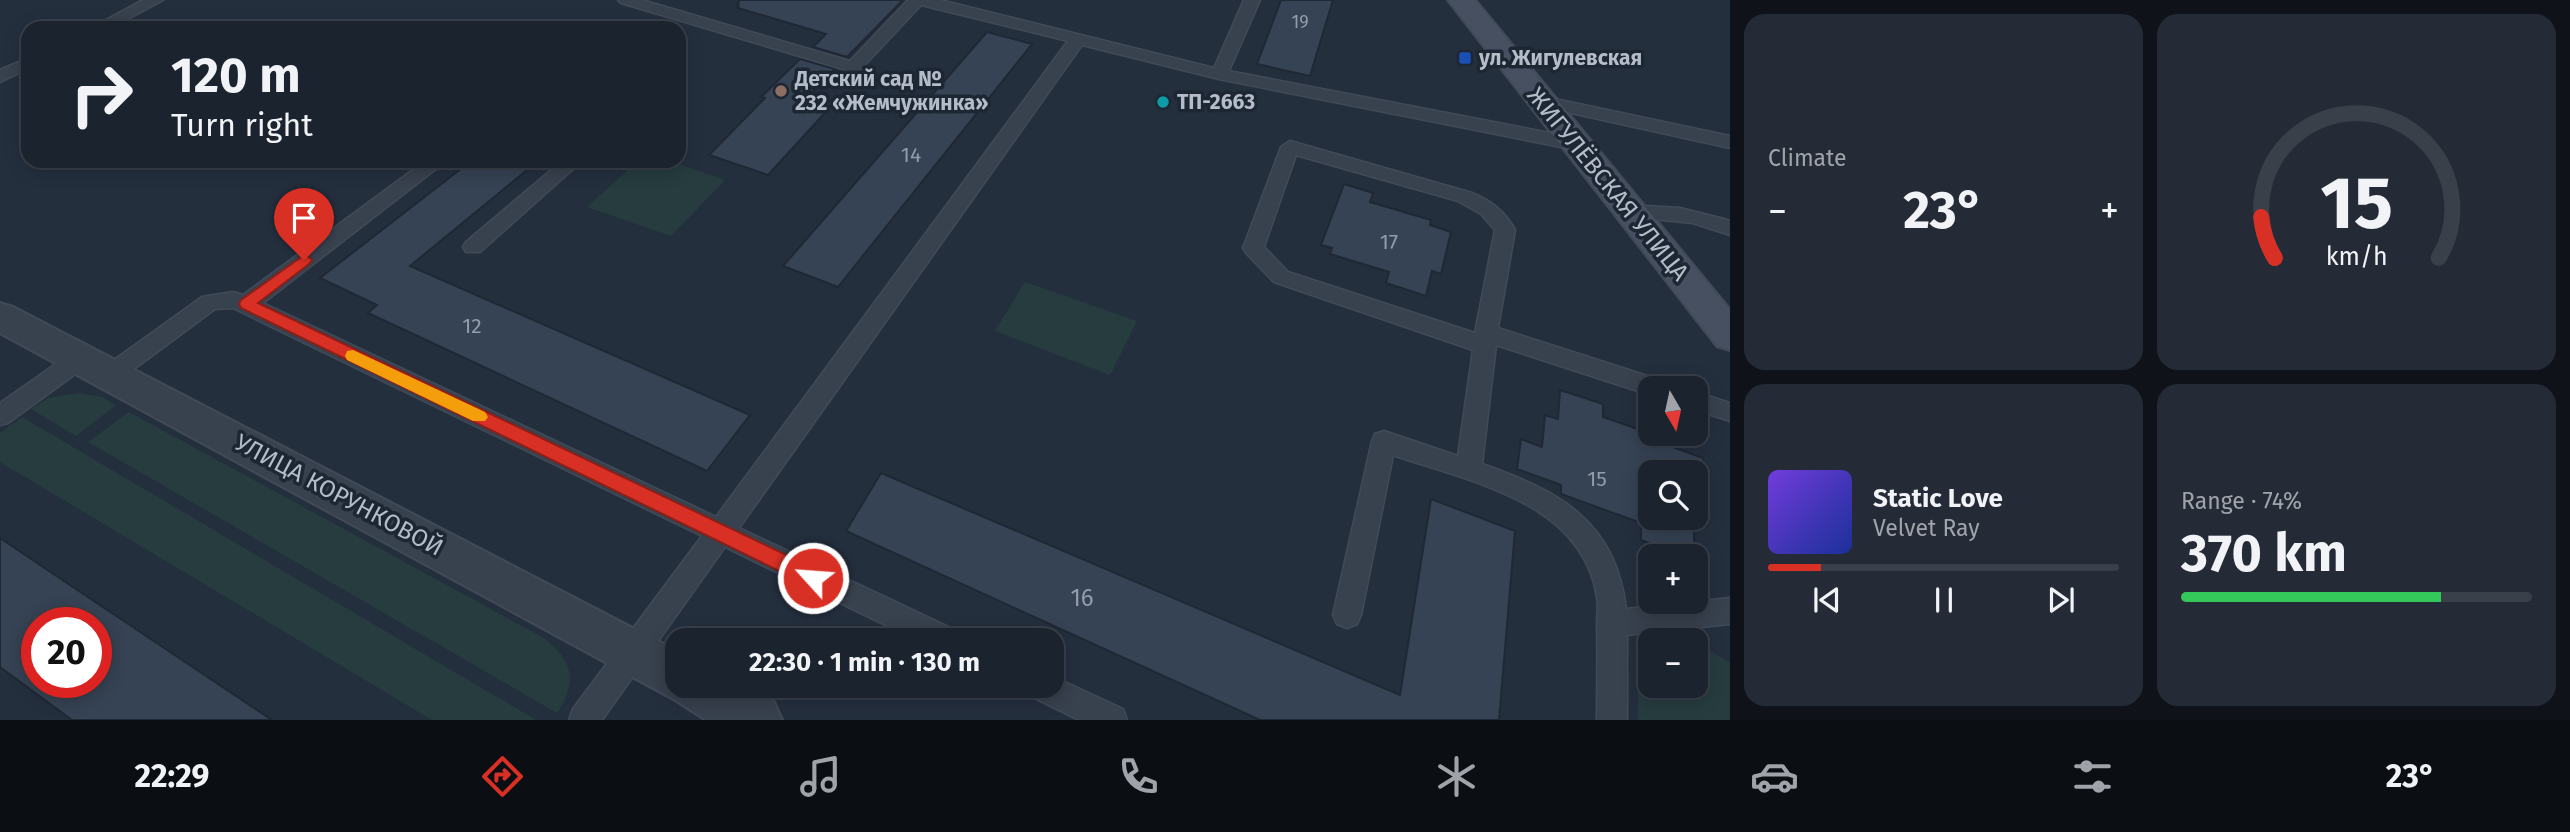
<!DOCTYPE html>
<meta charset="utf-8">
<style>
body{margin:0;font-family:"Fira Sans",sans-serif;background:#242b36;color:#f1f3f6;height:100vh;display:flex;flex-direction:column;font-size:26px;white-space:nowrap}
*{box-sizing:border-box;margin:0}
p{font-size:23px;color:#a0a4aa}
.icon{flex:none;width:38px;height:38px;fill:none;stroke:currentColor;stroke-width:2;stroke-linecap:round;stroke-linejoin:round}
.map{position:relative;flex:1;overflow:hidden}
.details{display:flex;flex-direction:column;gap:14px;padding:14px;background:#0f1319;width:840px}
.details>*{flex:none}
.top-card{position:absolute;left:21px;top:21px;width:665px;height:147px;border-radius:21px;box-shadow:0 4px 18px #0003,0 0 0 2px #39404a;background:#1b232e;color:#f1f3f6;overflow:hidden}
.needle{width:46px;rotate:171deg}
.fabs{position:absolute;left:1638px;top:376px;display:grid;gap:14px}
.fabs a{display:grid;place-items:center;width:70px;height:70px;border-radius:14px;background:#1b232e;box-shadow:0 4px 18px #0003,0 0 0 2px #39404a;font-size:35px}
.speed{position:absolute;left:21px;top:607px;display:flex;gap:14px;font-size:35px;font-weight:700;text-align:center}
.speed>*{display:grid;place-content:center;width:91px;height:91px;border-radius:50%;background:#1b232e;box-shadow:0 4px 18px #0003,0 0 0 2px #39404a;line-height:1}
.speed .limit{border:10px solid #d22;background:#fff;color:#111}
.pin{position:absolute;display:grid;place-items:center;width:60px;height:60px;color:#fff;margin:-72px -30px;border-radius:50% 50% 50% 0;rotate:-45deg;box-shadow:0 0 7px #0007}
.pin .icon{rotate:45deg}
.me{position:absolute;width:77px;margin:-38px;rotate:296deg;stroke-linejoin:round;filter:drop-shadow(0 0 5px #0008)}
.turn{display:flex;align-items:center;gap:24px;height:147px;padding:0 35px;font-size:32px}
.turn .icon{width:91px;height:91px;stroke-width:2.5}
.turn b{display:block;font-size:49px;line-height:60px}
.big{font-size:52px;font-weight:700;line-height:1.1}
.details .card{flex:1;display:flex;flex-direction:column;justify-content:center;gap:10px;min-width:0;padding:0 24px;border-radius:21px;background:#242b36}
.details .dial{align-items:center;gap:0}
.dial svg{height:182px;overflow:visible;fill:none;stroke:#39404a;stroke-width:7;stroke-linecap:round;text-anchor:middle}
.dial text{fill:#f1f3f6;stroke:none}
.song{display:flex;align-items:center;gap:21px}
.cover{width:84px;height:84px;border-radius:10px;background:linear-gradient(135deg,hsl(260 70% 55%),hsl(230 70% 35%))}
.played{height:7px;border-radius:4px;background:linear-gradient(90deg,#d93025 15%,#39404a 15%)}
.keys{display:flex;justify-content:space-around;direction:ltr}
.heat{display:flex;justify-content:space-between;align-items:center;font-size:38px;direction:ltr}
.charge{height:10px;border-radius:5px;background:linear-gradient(90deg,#34c759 74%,#39404a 0)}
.details .tiles{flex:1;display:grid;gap:14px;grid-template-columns:repeat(2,1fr)}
.trip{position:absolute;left:665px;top:628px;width:399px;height:70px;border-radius:21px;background:#1b232e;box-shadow:0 4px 18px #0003,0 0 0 2px #39404a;font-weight:700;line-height:70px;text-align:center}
.tab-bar{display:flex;height:112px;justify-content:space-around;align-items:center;background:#0b0e12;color:#a0a4aa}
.tab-bar .icon{width:49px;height:49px}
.tab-bar .active{color:#d93025}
.tab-bar b{font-size:32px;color:#f1f3f6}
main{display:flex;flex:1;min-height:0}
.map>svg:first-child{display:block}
.green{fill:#263c3f}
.building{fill:#364354;stroke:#1f2835;stroke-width:2;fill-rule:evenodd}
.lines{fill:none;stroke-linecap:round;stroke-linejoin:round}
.lane-casing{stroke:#414a57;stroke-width:3}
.street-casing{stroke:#414a57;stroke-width:4}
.secondary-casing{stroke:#414a57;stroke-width:4}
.lane{fill:#38414e;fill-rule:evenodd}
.street{fill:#38414e;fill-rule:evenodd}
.secondary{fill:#465061;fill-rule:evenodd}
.route{fill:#d93025;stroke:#8d1f18;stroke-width:2}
.slow{fill:#f59e0b}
.transit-dot{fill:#1a4fb4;stroke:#1d2633;stroke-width:2.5}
.education-dot{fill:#8d6e63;stroke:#1d2633;stroke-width:2.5}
.culture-dot{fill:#0f9aa8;stroke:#1d2633;stroke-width:2.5}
.labels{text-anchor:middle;stroke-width:7;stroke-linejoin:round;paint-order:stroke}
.far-number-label{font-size:18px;fill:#929caa}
.far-poi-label{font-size:21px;font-weight:bold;fill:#b4bcc9;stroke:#1d2633;text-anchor:start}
.number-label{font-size:21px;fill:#929caa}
.street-label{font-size:24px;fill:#b4bcc9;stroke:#1d2633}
.near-number-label{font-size:24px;fill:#929caa}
</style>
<main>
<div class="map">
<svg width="1730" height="720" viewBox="0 0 1730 720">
<rect width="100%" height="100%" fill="#242f3e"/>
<g class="green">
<polygon points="638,161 670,161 725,180 671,236 587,207"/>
<polygon points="1025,282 1137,321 1110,375 995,331"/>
<polygon points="79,393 102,397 116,405 76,436 31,409 48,398"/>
<path d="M129 412 544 638C573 661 578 681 557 713L88 442Z"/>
<polygon points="22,417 536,720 432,720 0,462 0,433"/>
<polygon points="1650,641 1650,686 1696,686 1696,642 1730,663 1730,720 1638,720 1638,642"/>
</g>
<g class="building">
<polygon points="739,0 903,0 847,57 813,47 826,34 738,8"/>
<polygon points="1281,0 1333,0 1310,76 1257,64"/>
<polygon points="987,32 1032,44 838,287 783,266"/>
<polygon points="800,59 835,69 810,94 834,103 768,175 709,155 765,98 761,97"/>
<polygon points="471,161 538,161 410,266 750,415 707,471 368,313 377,305 320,278"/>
<polygon points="1344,184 1373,193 1370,202 1431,220 1430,225 1451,232 1441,274 1432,271 1426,296 1386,283 1389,272 1330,254 1332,248 1321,245"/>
<path d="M1560 390 1603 404V417L1675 442V448L1703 458 1707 526 1694 521V556H1686L1641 540V523L1561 494V485L1517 469 1521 439 1542 447 1545 415 1558 419ZM1650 472H1696V518H1650Z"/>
<polygon points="881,473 1400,695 1431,499 1515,531 1499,720 1260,720 846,531"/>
<path d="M0 538 55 575 272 720H72L0 667ZM37 623H96V682H37Z"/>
</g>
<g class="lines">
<g class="lane-casing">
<g id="lane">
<polygon points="143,0 163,0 111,28 91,28"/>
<polygon points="618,0 642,0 850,61 908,0 940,0 1214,68 1244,0 1260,0 1229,71 1576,138 1585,144 1576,150 1219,79 1082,45 739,528 955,630 959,640 916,640 725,547 602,720 569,720 573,709 702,536 233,308 215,309 119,380 111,383 103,380 99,374 103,368 202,297 233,292 243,295 425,161 446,161 263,303 716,517 1068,41 921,5 859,71 853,72 621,3"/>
<polygon points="28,58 28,69 0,82 0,70"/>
<polygon points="1541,96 1730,136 1730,148 1535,105 1532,101 1535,97"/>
<path d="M1290 141 1472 193C1491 201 1505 211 1515 230L1498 328 1666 382 1669 388H1650V395L1496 345 1482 464C1559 491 1616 521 1626 609L1730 598V624L1627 635V720H1597C1597 688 1598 655 1597 624 1597 615 1599 606 1597 597 1582 501 1470 482 1393 455L1361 615 1357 624 1347 628 1337 624 1333 615 1372 441 1375 434 1384 431 1458 456 1473 350 1274 282 1246 253 1243 248 1281 147ZM1296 155 1458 201 1481 214 1495 230 1475 333 1288 272 1264 247Z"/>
<polygon points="562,161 582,161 480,252 466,252 463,247 466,242"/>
<polygon points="1629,205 1680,208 1724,219 1730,221 1730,235 1693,223 1622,216 1619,211 1622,206"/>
<polygon points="81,349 89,352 92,358 89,364 8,423 0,425 0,403 73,352"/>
<polygon points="1696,392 1730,403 1730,421 1696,410"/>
<polygon points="1052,676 1123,709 1127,720 1079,720 1030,696 1025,686 1052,686"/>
</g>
</g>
<g class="street-casing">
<polygon id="street" points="0,303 13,307 677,651 677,686 744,686 774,702 782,720 706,720 675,700 0,333"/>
</g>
<g class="secondary-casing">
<polygon id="secondary" points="1448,0 1475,0 1730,310 1730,350 1717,346"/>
</g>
<use href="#lane" class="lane"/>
<use href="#street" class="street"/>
<use href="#secondary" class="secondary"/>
</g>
<polygon class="route" points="304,255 309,257 312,260 309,264 258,303 820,571 822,578 820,584 813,586 806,584 241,308 239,304 241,300"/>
<polygon class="slow" points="353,350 485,412 488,417 485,421 473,421 347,360 345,356 347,351"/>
<rect class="transit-dot" x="1458" y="51" width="14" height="14" rx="3.5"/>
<circle class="education-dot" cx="781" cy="91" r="7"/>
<circle class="culture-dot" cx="1163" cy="102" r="7"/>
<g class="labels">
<g class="far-number-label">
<text x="1300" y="28">19</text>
</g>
<g class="far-poi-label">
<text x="1479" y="65">ул. Жигулевская</text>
<text x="795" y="86">Детский сад №<tspan x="795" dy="24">232 «Жемчужинка»</tspan></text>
<text x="1177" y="109">ТП-2663</text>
</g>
<g class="number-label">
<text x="911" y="162">14</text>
<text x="1389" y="249">17</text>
<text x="472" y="333">12</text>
<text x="1597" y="486">15</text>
</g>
<g class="street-label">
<text transform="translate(1608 184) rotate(51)" y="8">ЖИГУЛЁВСКАЯ УЛИЦА</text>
<text transform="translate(339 495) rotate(28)" y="8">УЛИЦА КОРУНКОВОЙ</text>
</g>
<g class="near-number-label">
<text x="1082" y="606">16</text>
</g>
</g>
</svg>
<div class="fabs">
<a><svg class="needle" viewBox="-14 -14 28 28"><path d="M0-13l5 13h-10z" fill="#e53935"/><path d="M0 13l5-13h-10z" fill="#a0a4aa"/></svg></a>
<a><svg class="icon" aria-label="search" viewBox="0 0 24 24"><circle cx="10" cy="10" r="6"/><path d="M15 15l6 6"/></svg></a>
<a>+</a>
<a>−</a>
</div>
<div class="speed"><div class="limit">20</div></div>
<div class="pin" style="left:304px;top:260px;background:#d93025"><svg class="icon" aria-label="arrive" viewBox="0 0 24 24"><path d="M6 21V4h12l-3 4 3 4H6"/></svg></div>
<svg class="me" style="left:813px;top:578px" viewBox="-20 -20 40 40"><circle r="17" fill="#d93025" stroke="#fff" stroke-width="3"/><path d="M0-11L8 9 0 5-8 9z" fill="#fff"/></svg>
<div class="trip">22:30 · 1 min · 130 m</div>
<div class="top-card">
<div class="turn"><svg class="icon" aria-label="right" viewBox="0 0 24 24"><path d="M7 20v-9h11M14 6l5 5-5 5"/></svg><div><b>120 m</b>Turn right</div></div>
</div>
</div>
<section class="details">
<div class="tiles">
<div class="card"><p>Climate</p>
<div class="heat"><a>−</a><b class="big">23°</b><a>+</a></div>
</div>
<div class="card dial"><svg viewBox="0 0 100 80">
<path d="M14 69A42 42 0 1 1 86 69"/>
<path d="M14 69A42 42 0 0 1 8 51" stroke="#d93025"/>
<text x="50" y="56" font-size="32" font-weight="700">15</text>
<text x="50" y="72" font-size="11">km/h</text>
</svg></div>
<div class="card">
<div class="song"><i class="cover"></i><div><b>Static Love</b><p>Velvet Ray</p></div></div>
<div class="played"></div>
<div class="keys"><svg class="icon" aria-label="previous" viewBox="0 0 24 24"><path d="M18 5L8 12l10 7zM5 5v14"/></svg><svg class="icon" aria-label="pause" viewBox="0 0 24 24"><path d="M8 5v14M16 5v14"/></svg><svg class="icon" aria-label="next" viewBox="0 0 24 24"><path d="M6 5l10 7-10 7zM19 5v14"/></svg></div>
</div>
<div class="card"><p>Range · 74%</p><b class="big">370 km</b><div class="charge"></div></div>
</div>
</section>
</main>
<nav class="tab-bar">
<b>22:29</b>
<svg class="icon active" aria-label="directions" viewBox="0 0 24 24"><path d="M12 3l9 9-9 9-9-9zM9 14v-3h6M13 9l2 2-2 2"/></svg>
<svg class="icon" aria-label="music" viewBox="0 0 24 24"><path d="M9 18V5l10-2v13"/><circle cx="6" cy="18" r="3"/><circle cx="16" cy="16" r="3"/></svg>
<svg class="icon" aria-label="phone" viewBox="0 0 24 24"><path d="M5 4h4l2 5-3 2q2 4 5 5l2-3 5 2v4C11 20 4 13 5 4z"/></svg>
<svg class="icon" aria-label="climate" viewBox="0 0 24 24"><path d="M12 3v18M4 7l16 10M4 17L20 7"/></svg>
<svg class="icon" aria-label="car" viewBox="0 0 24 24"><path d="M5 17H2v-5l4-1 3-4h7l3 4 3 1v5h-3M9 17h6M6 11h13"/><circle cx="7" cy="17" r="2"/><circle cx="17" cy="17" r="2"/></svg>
<svg class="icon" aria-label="filters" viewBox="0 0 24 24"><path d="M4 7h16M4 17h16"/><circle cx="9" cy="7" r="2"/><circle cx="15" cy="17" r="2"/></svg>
<b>23°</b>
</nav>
